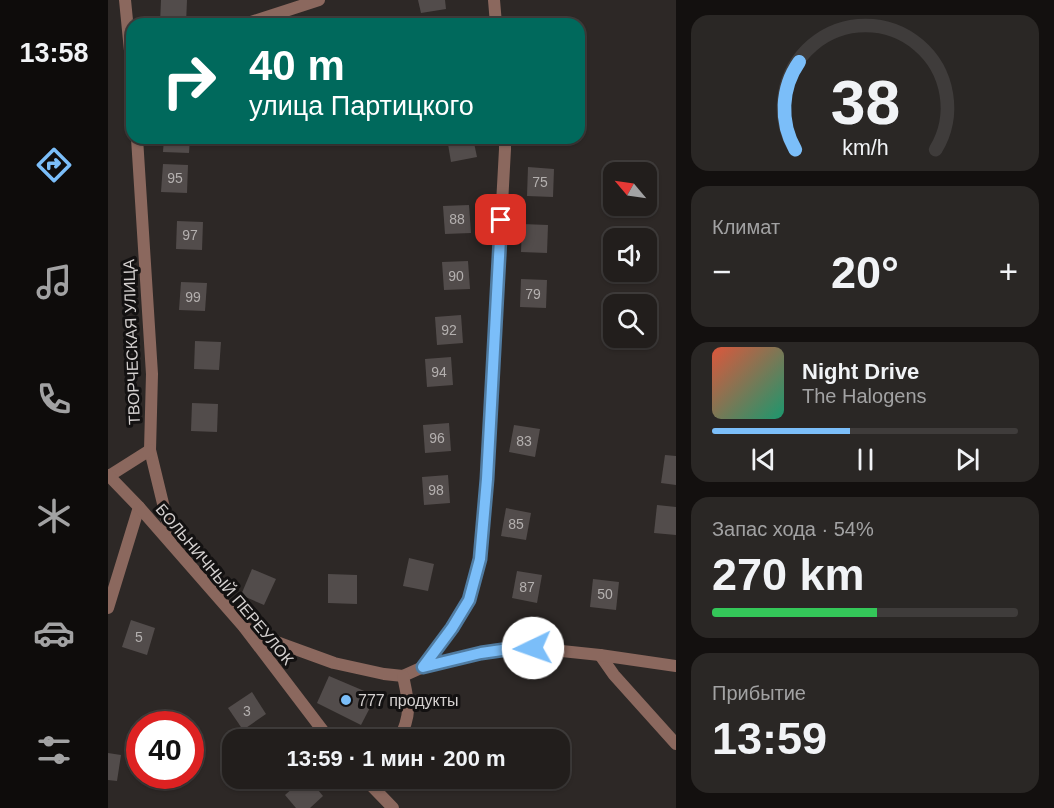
<!DOCTYPE html>
<html lang="ru">
<meta charset="utf-8">
<style>
body{margin:0;font-family:Arial,sans-serif;background:#2a2725;color:#f1f3f6;height:100vh;display:flex;flex-direction:column;font-size:22px;white-space:nowrap}
*{box-sizing:border-box;margin:0}
p{font-size:20px;color:#a2a2a3}
.icon{flex:none;width:33px;height:33px;fill:none;stroke:currentColor;stroke-width:2;stroke-linecap:round;stroke-linejoin:round}
.map{position:relative;flex:1;overflow:hidden}
.details{display:flex;flex-direction:column;gap:15px;padding:15px;background:#13100f;width:378px}
.details>*{flex:none}
.top-card{position:absolute;left:18px;top:18px;width:459px;height:126px;border-radius:18px;box-shadow:0 2px 4px #0004,0 0 0 2px #3f3c3b;background:#00695c;color:#fff;overflow:hidden}
.needle{width:39px;rotate:299deg}
.tools{position:absolute;left:495px;top:162px;display:grid;gap:12px}
.tools a{display:grid;place-items:center;width:54px;height:54px;border-radius:12px;background:#221e1c;box-shadow:0 2px 4px #0004,0 0 0 2px #3f3c3b;font-size:30px}
.speed{position:absolute;left:18px;top:711px;display:flex;gap:12px;font-size:30px;font-weight:700;text-align:center}
.speed>*{display:grid;place-content:center;width:78px;height:78px;border-radius:50%;background:#221e1c;box-shadow:0 2px 4px #0004,0 0 0 2px #3f3c3b;line-height:1}
.speed .limit{border:9px solid #d22;background:#fff;color:#111}
.pin{position:absolute;display:grid;place-items:center;width:51px;height:51px;color:#fff;margin:-26px;border-radius:12px;box-shadow:0 3px 9px #0006}
.me{position:absolute;width:66px;margin:-33px;rotate:267deg;stroke-linejoin:round;filter:drop-shadow(0 0 4px #0008)}
.turn{display:flex;align-items:center;gap:21px;height:126px;padding:0 24px;font-size:27px}
.turn .icon{width:78px;height:78px;stroke-width:2.5}
.turn b{display:block;font-size:42px;line-height:51px}
.big{font-size:45px;font-weight:700;line-height:1.1}
.details .card{flex:1;display:flex;flex-direction:column;justify-content:center;gap:9px;min-width:0;padding:0 21px;border-radius:18px;background:#2a2725}
.details .dial{align-items:center;gap:0}
.dial svg{height:156px;overflow:visible;fill:none;stroke:#3f3c3b;stroke-width:7;stroke-linecap:round;text-anchor:middle}
.dial text{fill:#f1f3f6;stroke:none}
.song{display:flex;align-items:center;gap:18px}
.cover{width:72px;height:72px;border-radius:9px;background:linear-gradient(135deg,hsl(10 70% 55%),hsl(160 70% 35%))}
.played{height:6px;border-radius:3px;background:linear-gradient(90deg,#7bbef9 45%,#3f3c3b 45%)}
.keys{display:flex;justify-content:space-around;direction:ltr}
.heat{display:flex;justify-content:space-between;align-items:center;font-size:33px;direction:ltr}
.charge{height:9px;border-radius:4px;background:linear-gradient(90deg,#34c759 54%,#3f3c3b 0)}
.trip{position:absolute;left:114px;top:729px;width:348px;height:60px;border-radius:18px;background:#221e1c;box-shadow:0 2px 4px #0004,0 0 0 2px #3f3c3b;font-weight:700;line-height:60px;text-align:center}
main{display:flex;flex:1;min-height:0}
.tab-bar{display:flex;flex-direction:column;width:108px;justify-content:space-around;align-items:center;background:#0e0c0b;color:#a2a2a3}
.tab-bar .icon{width:42px;height:42px}
.tab-bar .active{color:#7bbef9}
.tab-bar b{font-size:27px;color:#f1f3f6}
.map>svg:first-child{display:block}
.building{fill:#524c4b}
.lines{fill:none;stroke-linecap:round;stroke-linejoin:round}
.service{stroke:#8b685e;stroke-width:12}
.minor{stroke:#8b685e;stroke-width:12}
.tertiary{stroke:#8b685e;stroke-width:12}
.route-casing{stroke:#507ca2;stroke-width:15}
.route{stroke:#7bbef9;stroke-width:10}
.poi-dot{fill:#7bbef9;stroke:#131111;stroke-width:2}
.labels{text-anchor:middle;stroke-width:6;stroke-linejoin:round;paint-order:stroke}
.number-label{font-size:14px;fill:#b4b0af}
.street-label{font-size:16px;fill:#d5d1d0;stroke:#131111}
.poi-label{font-size:16px;fill:#d5d1d0;stroke:#131111;text-anchor:start}
</style>
<main>
<nav class="tab-bar">
<b>13:58</b>
<svg class="icon active" aria-label="directions" viewBox="0 0 24 24"><path d="M12 3l9 9-9 9-9-9zM9 14v-3h6M13 9l2 2-2 2"/></svg>
<svg class="icon" aria-label="music" viewBox="0 0 24 24"><path d="M9 18V5l10-2v13"/><circle cx="6" cy="18" r="3"/><circle cx="16" cy="16" r="3"/></svg>
<svg class="icon" aria-label="phone" viewBox="0 0 24 24"><path d="M5 4h4l2 5-3 2q2 4 5 5l2-3 5 2v4C11 20 4 13 5 4z"/></svg>
<svg class="icon" aria-label="climate" viewBox="0 0 24 24"><path d="M12 3v18M4 7l16 10M4 17L20 7"/></svg>
<svg class="icon" aria-label="car" viewBox="0 0 24 24"><path d="M5 17H2v-5l4-1 3-4h7l3 4 3 1v5h-3M9 17h6M6 11h13"/><circle cx="7" cy="17" r="2"/><circle cx="17" cy="17" r="2"/></svg>
<svg class="icon" aria-label="filters" viewBox="0 0 24 24"><path d="M4 7h16M4 17h16"/><circle cx="9" cy="7" r="2"/><circle cx="15" cy="17" r="2"/></svg>
</nav>
<div class="map">
<svg width="568" height="808" viewBox="0 0 568 808">
<rect width="100%" height="100%" fill="#2d2826"/>
<g class="building">
<polygon points="53,0 79,0 78,24 52,24"/>
<polygon points="310,0 337,0 338,9 313,13"/>
<polygon points="56,138 82,138 81,153 55,152"/>
<polygon points="339,138 365,138 369,157 343,162"/>
<polygon points="55,164 80,165 79,193 53,192"/>
<polygon points="420,167 446,169 445,197 419,196"/>
<polygon points="361,205 363,233 337,234 335,206"/>
<polygon points="69,221 95,222 94,250 68,249"/>
<polygon points="414,224 440,225 439,253 413,252"/>
<polygon points="360,261 362,289 336,290 334,262"/>
<polygon points="413,279 439,280 438,308 412,307"/>
<polygon points="73,282 99,283 97,311 71,310"/>
<polygon points="353,315 355,343 329,345 327,317"/>
<polygon points="87,341 113,342 111,370 86,369"/>
<polygon points="343,357 345,385 319,387 317,359"/>
<polygon points="84,403 110,404 109,432 83,431"/>
<polygon points="341,423 343,451 317,453 315,425"/>
<polygon points="406,425 432,429 427,457 401,452"/>
<polygon points="557,455 568,456 568,485 553,483"/>
<polygon points="340,475 342,503 316,505 314,477"/>
<polygon points="549,505 568,507 568,535 546,533"/>
<polygon points="398,508 423,513 418,540 393,536"/>
<polygon points="301,558 326,564 320,591 295,586"/>
<polygon points="144,569 168,579 156,605 133,595"/>
<polygon points="409,571 434,575 429,603 404,598"/>
<polygon points="220,574 249,575 249,604 220,603"/>
<polygon points="485,579 511,582 508,610 482,607"/>
<polygon points="23,620 47,628 39,655 14,647"/>
<polygon points="221,676 268,696 253,725 209,703"/>
<polygon points="144,692 158,714 135,730 120,708"/>
<polygon points="447,729 461,741 452,751 462,760 452,772 452,740 430,740 433,736 438,739"/>
<polygon points="0,753 13,755 9,781 0,780"/>
<polygon points="196,778 200,778 215,796 202,808 188,808 177,795"/>
</g>
<g class="lines">
<polyline class="service" points="137,24 211,0"/>
<g class="minor">
<polyline points="17,0 24,71"/>
<polyline points="386,0 388,24"/>
<polyline points="29,138 44,374 42,450 58,516 63,543"/>
<polyline points="1,476 42,450"/>
<polyline points="0,608 31,507"/>
<polyline points="492,655 506,675 568,744"/>
<polyline points="315,667 344,628 361,600 372,559 379,479 397,149 397,138"/>
<polyline points="256,778 285,808"/>
</g>
<g class="tertiary">
<polyline points="0,475 31,507 136,627 222,740"/>
<polyline points="136,627 171,643 226,663 276,674 295,676 315,667 373,653 394,650 425,648 492,655 568,666"/>
<path d="M291 740C304 713 301 704 295 676"/>
</g>
</g>
<g class="lines">
<g class="route-casing">
<polyline id="route" points="393,220 379,479 372,559 361,600 344,628 315,667 373,653 394,650 425,648"/>
</g>
<use href="#route" class="route"/>
</g>
<circle class="poi-dot" cx="238" cy="700" r="6"/>
<g class="labels">
<g class="number-label">
<text x="67" y="183">95</text>
<text x="432" y="187">75</text>
<text x="349" y="224">88</text>
<text x="82" y="240">97</text>
<text x="348" y="281">90</text>
<text x="425" y="299">79</text>
<text x="85" y="302">99</text>
<text x="341" y="335">92</text>
<text x="331" y="377">94</text>
<text x="329" y="443">96</text>
<text x="416" y="446">83</text>
<text x="328" y="495">98</text>
<text x="408" y="529">85</text>
<text x="419" y="592">87</text>
<text x="497" y="599">50</text>
<text x="31" y="642">5</text>
<text x="139" y="716">3</text>
</g>
<g class="street-label">
<text transform="translate(23 342) rotate(-92)" y="6">ТВОРЧЕСКАЯ УЛИЦА</text>
<text transform="translate(117 584) rotate(50)" y="6">БОЛЬНИЧНЫЙ ПЕРЕУЛОК</text>
</g>
<g class="poi-label">
<text x="250" y="706">777 продукты</text>
</g>
</g>
</svg>
<div class="tools">
<a><svg class="needle" viewBox="-14 -14 28 28"><path d="M0-13l5 13h-10z" fill="#e53935"/><path d="M0 13l5-13h-10z" fill="#a2a2a3"/></svg></a>
<a><svg class="icon" aria-label="sound" viewBox="0 0 24 24"><path d="M4 9h4l5-4v14l-5-4H4zM17 9q2 3 0 6"/></svg></a>
<a><svg class="icon" aria-label="search" viewBox="0 0 24 24"><circle cx="10" cy="10" r="6"/><path d="M15 15l6 6"/></svg></a>
</div>
<div class="speed"><div class="limit">40</div></div>
<div class="pin" style="left:393px;top:220px;background:#d93025"><svg class="icon" aria-label="arrive" viewBox="0 0 24 24"><path d="M6 21V4h12l-3 4 3 4H6"/></svg></div>
<svg class="me" style="left:425px;top:648px" viewBox="-20 -20 40 40"><circle r="19" fill="#fff"/><path d="M0-13L10 11 0 6-10 11z" fill="#7bbef9"/></svg>
<div class="trip">13:59 · 1 мин · 200 m</div>
<div class="top-card">
<div class="turn"><svg class="icon" aria-label="right" viewBox="0 0 24 24"><path d="M7 20v-9h11M14 6l5 5-5 5"/></svg><div><b>40 m</b>улица Партицкого</div></div>
</div>
</div>
<section class="details">
<div class="card dial"><svg viewBox="0 0 100 80">
<path d="M14 69A42 42 0 1 1 86 69"/>
<path d="M14 69A42 42 0 0 1 16 24" stroke="#7bbef9"/>
<text x="50" y="56" font-size="32" font-weight="700">38</text>
<text x="50" y="72" font-size="11">km/h</text>
</svg></div>
<div class="card"><p>Климат</p>
<div class="heat"><a>−</a><b class="big">20°</b><a>+</a></div>
</div>
<div class="card">
<div class="song"><i class="cover"></i><div><b>Night Drive</b><p>The Halogens</p></div></div>
<div class="played"></div>
<div class="keys"><svg class="icon" aria-label="previous" viewBox="0 0 24 24"><path d="M18 5L8 12l10 7zM5 5v14"/></svg><svg class="icon" aria-label="pause" viewBox="0 0 24 24"><path d="M8 5v14M16 5v14"/></svg><svg class="icon" aria-label="next" viewBox="0 0 24 24"><path d="M6 5l10 7-10 7zM19 5v14"/></svg></div>
</div>
<div class="card"><p>Запас хода · 54%</p><b class="big">270 km</b><div class="charge"></div></div>
<div class="card"><p>Прибытие</p><b class="big">13:59</b></div>
</section>
</main>
